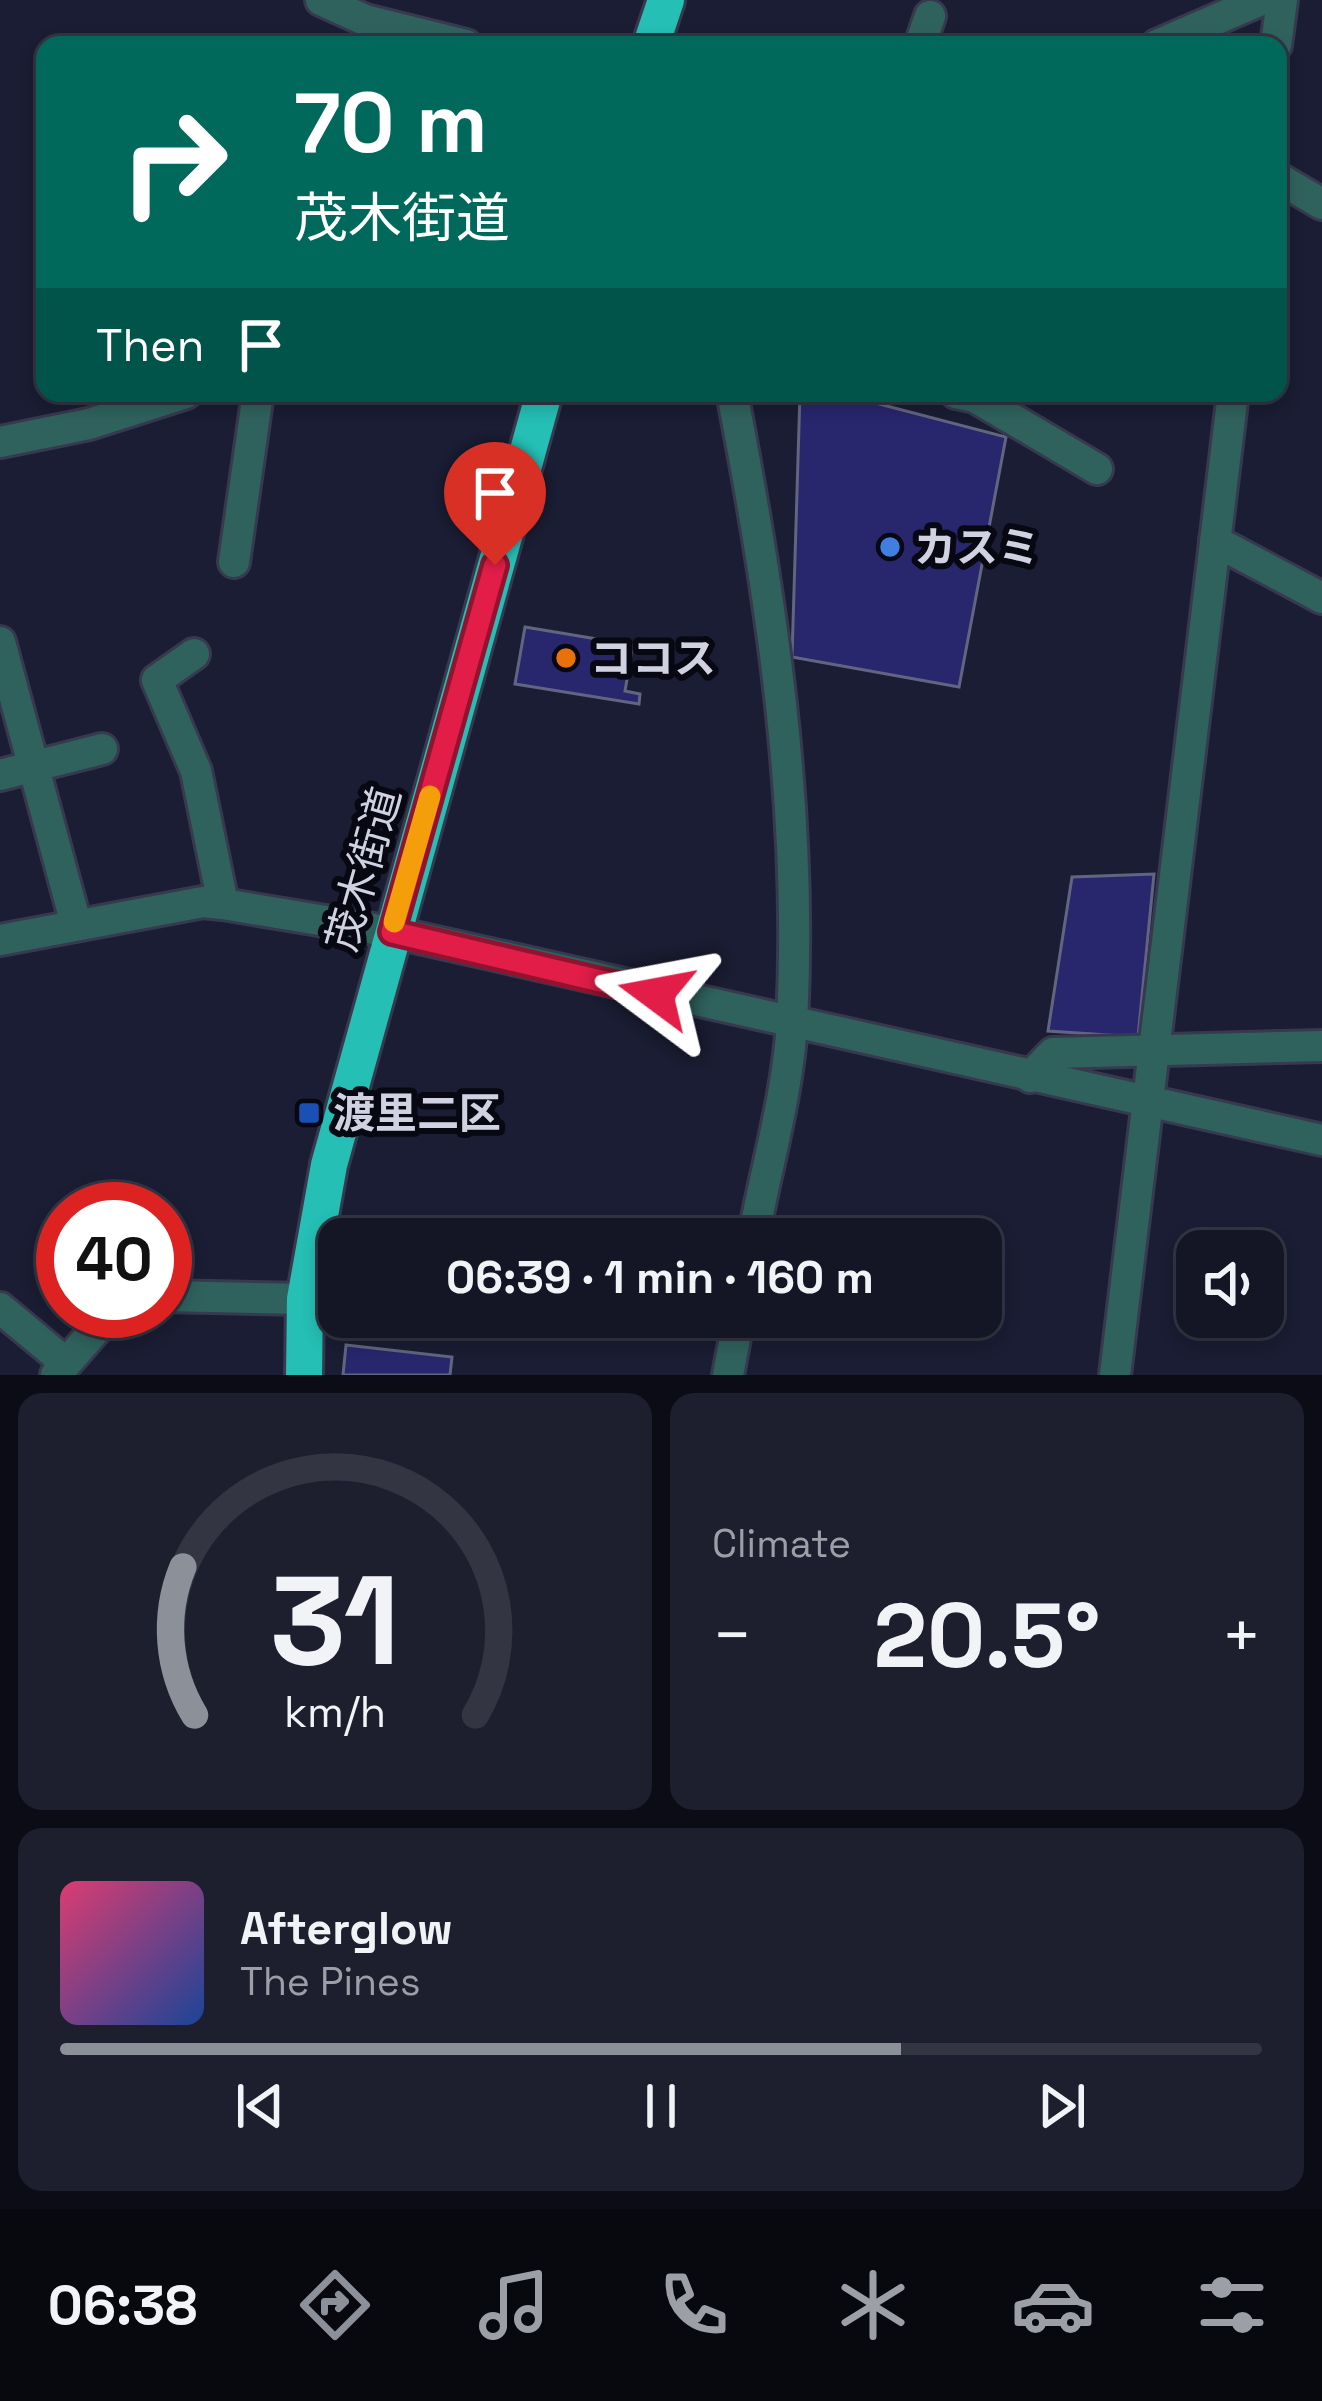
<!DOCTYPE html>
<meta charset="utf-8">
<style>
body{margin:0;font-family:"Space Grotesk","Noto Sans JP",sans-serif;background:#1d1f2e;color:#f1f3f6;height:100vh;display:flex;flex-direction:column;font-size:45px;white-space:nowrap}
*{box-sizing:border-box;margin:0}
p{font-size:39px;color:#9d9fa7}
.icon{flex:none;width:66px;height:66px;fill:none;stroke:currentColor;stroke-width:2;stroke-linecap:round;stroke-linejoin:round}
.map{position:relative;height:1375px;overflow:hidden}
.drawer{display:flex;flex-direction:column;gap:18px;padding:18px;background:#0b0c15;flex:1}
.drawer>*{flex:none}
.guide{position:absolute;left:36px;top:36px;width:1251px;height:366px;border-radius:24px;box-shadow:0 6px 18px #0003,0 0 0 3px #333543;background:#00695c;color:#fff;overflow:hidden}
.tools{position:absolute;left:1176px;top:1230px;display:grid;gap:24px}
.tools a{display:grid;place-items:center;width:108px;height:108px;border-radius:24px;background:#141626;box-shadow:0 6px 18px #0003,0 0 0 3px #333543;font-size:60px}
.speed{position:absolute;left:36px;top:1182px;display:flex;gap:24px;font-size:60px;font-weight:700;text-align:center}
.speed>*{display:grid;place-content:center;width:156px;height:156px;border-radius:50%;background:#141626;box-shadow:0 6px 18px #0003,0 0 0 3px #333543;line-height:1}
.speed .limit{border:18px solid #d22;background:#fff;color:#111}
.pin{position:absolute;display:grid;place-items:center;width:102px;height:102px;color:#fff;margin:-123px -51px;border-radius:50% 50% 50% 0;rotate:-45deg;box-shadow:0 0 12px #0007}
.pin .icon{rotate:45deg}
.me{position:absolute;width:132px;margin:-66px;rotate:283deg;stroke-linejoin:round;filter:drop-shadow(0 0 9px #0008)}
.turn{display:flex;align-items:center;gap:42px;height:252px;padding:0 60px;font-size:54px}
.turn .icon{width:156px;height:156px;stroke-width:2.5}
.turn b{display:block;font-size:84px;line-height:102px}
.then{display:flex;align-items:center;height:114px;padding:0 60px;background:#0003;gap:24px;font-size:45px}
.big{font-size:90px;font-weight:700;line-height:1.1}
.drawer .tile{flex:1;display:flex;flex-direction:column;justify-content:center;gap:18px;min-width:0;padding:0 42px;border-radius:24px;background:#1d1f2e}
.drawer .dial{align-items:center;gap:0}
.dial svg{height:312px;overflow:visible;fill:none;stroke:#333543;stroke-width:7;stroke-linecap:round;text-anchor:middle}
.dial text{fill:#f1f3f6;stroke:none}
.song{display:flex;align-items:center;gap:36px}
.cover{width:144px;height:144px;border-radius:18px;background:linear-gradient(135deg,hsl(340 70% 55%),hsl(220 70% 35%))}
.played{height:12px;border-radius:6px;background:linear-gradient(90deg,#8c9099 70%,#333543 70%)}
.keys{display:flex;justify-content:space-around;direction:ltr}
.heat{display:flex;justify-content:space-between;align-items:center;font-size:66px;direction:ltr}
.drawer .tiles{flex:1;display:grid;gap:18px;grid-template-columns:1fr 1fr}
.tile:last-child{grid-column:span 2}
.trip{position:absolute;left:318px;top:1218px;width:684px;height:120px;border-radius:24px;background:#141626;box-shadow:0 6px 18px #0003,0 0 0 3px #333543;font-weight:700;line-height:120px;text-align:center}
.dock{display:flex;height:192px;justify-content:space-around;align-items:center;background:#08090f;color:#9d9fa7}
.dock .icon{width:84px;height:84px}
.dock .on{color:#8c9099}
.dock b{font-size:54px;color:#f1f3f6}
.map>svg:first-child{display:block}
.building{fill:#28266d;stroke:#626580;stroke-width:3}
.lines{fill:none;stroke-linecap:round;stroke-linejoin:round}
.minor-casing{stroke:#373a4f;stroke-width:36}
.highway-casing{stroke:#373a4f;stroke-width:42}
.minor{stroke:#30625d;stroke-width:30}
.highway{stroke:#25bfb5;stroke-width:36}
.route-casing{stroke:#92132f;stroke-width:30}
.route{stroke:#e11d48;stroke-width:21}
.slow{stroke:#f59e0b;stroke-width:21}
.shop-dot{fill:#3f7fe0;stroke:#070812;stroke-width:4.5}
.food-dot{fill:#e8710a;stroke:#070812;stroke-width:4.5}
.transit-dot{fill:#1a4fb4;stroke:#070812;stroke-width:4.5}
.labels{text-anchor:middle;stroke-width:12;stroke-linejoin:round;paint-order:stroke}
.poi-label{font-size:42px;font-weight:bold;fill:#d0d2e2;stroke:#070812;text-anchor:start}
.street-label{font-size:42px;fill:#d0d2e2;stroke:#070812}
</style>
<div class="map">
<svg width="1322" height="1375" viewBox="0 0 1322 1375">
<rect width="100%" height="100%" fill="#1a1d33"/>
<g class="building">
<polygon points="800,393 837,393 1006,437 959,687 792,657"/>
<polygon points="525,627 633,645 625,691 640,694 639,704 515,684"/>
<polygon points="1154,874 1138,1037 1048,1031 1072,877"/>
<polygon points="346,1345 452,1357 450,1375 343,1375"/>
</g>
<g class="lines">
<g class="minor-casing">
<g id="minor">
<polyline points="321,0 365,20 466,45"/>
<polyline points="920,45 930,16"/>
<polyline points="1157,45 1261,0"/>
<polyline points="1276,45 1282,0"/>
<polyline points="1278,178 1322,204"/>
<path d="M732 393C772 599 803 812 792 1022 788 1094 766 1168 753 1239"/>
<polyline points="956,393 975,397 1097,469"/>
<polyline points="0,442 89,424 186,393"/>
<polyline points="1215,541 1322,598"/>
<polyline points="234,562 258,393"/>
<polyline points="0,642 76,924"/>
<polyline points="194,654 157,680 196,771 223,904"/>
<polyline points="0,775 102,749"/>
<polyline points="0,940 203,902 223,904 392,932 1322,1140"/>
<polyline points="1030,1077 1053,1053 1322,1046"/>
<polyline points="165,1296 305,1299"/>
<polyline points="0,1308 66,1363"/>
<polyline points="56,1375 112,1311"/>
<polyline points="728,1375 739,1317"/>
<polyline points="1115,1375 1233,393"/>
</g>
</g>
<g class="highway-casing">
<g id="highway">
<polyline points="651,45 666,0"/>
<polyline points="304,1375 305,1299 329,1165 544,393"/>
</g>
</g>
<use href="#minor" class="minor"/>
<use href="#highway" class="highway"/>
</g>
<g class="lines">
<g class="route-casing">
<polyline id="route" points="495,565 392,932 656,994"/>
</g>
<use href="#route" class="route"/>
<polyline class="slow" points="394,922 430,796"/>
</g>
<circle class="shop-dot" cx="890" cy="547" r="12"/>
<circle class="food-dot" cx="566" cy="658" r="12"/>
<rect class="transit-dot" x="297" y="1101" width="24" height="24" rx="6"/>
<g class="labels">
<g class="poi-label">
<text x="914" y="562">カスミ</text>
<text x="590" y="673">ココス</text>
<text x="333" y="1128">渡里二区</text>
</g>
<g class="street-label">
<text transform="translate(363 869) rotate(-74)" y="15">茂木街道</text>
</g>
</g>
</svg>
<div class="tools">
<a><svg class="icon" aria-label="sound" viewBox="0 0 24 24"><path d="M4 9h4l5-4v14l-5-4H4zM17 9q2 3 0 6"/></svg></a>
</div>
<div class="speed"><div class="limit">40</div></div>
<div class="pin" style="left:495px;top:565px;background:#d93025"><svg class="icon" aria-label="arrive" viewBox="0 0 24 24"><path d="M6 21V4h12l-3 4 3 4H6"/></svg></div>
<svg class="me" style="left:656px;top:994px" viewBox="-20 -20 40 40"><path d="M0-17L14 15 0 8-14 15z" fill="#e11d48" stroke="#fff" stroke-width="4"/></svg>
<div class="trip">06:39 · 1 min · 160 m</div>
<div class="guide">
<div class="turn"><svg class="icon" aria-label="right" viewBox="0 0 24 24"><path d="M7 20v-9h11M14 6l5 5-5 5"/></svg><div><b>70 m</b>茂木街道</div></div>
<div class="then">Then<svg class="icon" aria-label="arrive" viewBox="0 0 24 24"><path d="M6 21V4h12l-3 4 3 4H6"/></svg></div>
</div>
</div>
<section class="drawer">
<div class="tiles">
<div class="tile dial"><svg viewBox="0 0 100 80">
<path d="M14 69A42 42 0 1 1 86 69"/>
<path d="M14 69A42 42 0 0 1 11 31" stroke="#8c9099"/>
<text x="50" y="56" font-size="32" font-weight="700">31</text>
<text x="50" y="72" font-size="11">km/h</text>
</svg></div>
<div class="tile"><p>Climate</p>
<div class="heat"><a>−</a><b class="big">20.5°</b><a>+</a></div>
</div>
<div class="tile">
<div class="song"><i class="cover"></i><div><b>Afterglow</b><p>The Pines</p></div></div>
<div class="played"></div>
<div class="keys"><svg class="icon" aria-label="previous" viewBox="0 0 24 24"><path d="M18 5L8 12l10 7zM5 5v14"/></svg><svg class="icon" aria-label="pause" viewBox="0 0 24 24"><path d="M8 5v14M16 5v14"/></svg><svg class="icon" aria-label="next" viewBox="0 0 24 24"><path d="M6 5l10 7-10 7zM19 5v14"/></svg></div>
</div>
</div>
</section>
<nav class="dock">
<b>06:38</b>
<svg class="icon on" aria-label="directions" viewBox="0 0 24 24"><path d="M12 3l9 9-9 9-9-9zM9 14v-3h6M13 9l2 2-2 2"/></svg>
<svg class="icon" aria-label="music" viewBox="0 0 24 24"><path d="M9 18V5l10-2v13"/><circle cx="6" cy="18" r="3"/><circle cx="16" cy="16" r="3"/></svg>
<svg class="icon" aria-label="phone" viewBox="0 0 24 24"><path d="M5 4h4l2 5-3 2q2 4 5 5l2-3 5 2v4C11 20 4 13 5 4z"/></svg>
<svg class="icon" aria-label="climate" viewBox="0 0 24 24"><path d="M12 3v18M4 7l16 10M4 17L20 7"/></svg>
<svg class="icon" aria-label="car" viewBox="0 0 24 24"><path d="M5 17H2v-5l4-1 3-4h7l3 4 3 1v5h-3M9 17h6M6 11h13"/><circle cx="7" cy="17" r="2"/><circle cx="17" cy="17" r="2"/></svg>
<svg class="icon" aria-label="filters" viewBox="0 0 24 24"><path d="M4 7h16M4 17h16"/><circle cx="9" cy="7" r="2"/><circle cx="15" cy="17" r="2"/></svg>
</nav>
